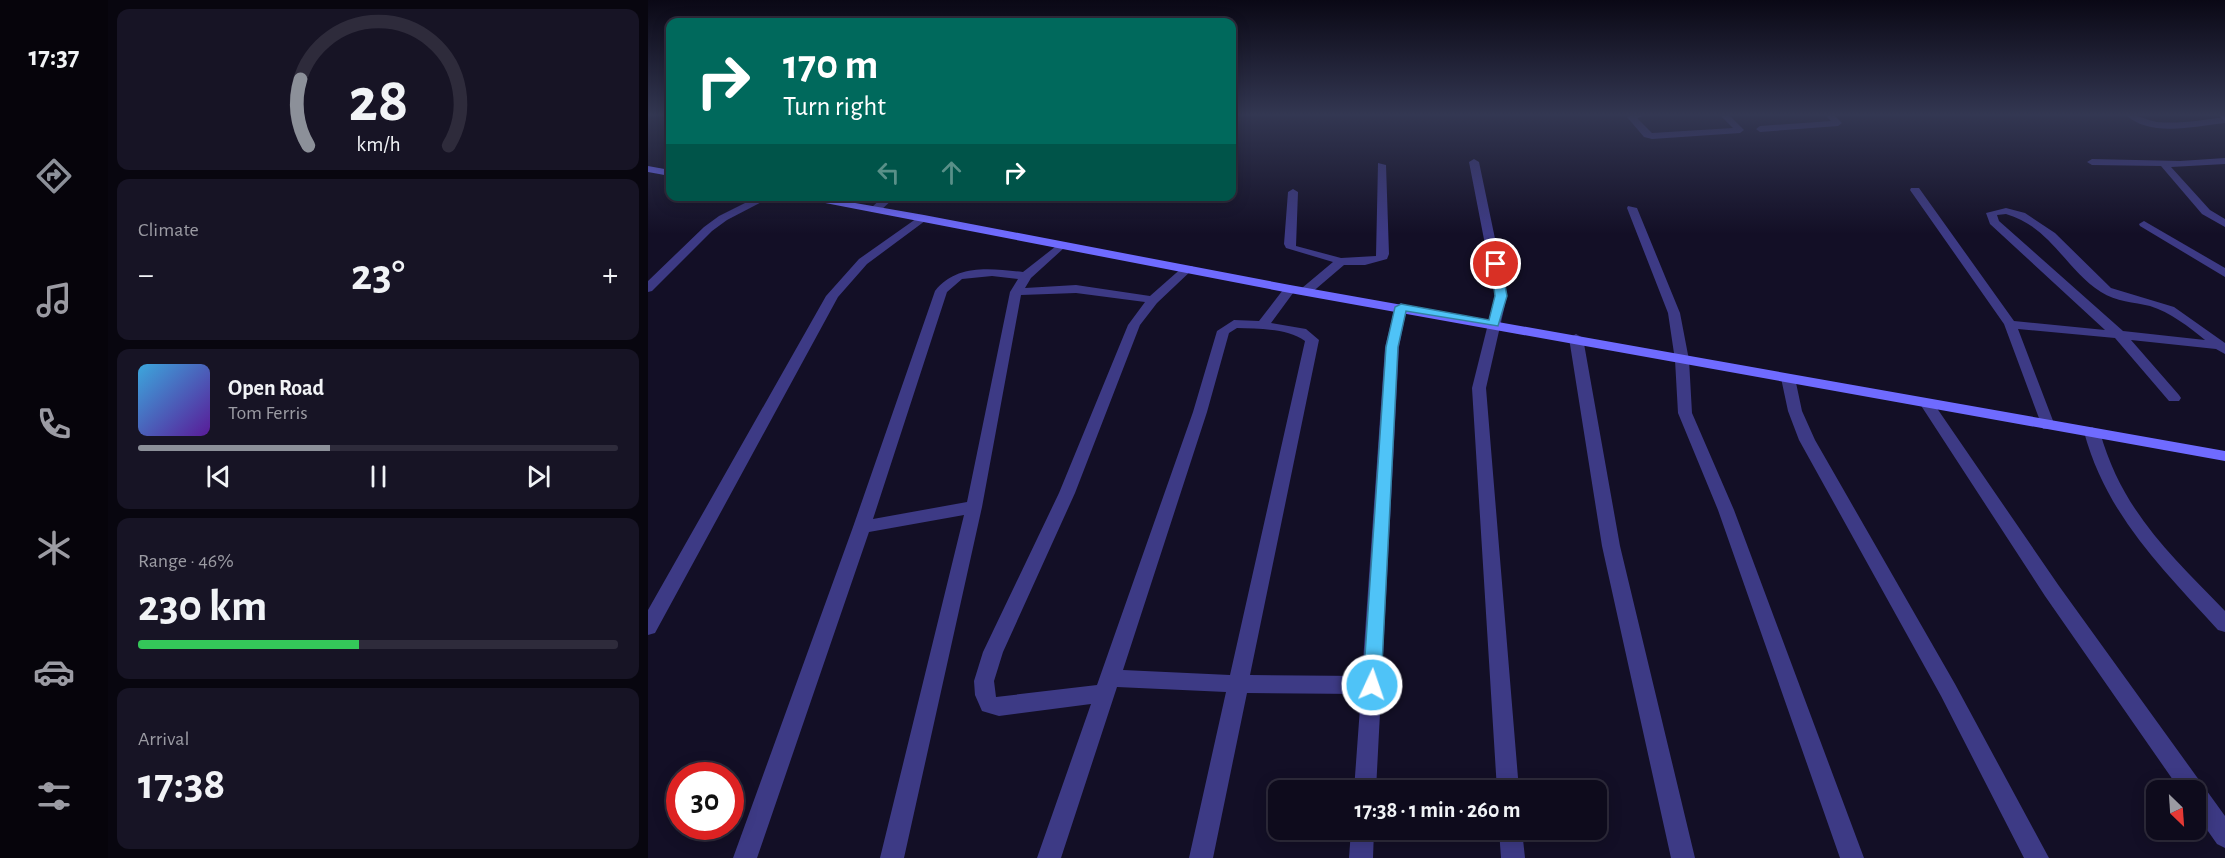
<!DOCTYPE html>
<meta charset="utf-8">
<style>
body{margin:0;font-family:"Alegreya Sans",sans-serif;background:#171425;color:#f1f3f6;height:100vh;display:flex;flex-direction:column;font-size:22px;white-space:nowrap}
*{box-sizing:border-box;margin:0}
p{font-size:20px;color:#9b9ba3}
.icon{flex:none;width:33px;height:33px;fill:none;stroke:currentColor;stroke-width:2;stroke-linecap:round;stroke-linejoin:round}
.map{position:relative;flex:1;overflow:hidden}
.drawer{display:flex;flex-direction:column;gap:9px;padding:9px;background:#08060f;width:540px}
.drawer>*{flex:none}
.hud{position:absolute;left:18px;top:18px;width:570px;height:183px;border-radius:12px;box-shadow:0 3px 15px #0003,0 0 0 2px #2e2b3b;background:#00695c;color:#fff;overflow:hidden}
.needle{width:39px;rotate:155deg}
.controls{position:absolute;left:1498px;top:780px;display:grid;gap:12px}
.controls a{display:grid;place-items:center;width:60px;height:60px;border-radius:12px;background:#0e0b1c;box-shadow:0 3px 15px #0003,0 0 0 2px #2e2b3b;font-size:30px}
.speed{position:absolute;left:18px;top:762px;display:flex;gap:12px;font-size:30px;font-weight:700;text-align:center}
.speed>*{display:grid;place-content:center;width:78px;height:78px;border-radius:50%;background:#0e0b1c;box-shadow:0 3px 15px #0003,0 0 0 2px #2e2b3b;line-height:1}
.speed .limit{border:9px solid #d22;background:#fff;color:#111}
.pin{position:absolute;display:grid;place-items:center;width:51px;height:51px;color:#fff;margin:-26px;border:3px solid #fff;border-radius:50%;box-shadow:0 2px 6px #0007}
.me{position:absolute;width:66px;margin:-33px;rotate:3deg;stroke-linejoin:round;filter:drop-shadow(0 0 4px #0008)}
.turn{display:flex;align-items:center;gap:21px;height:126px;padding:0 18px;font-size:27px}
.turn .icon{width:78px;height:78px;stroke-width:2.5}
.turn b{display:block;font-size:42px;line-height:51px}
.lanes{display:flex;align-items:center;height:57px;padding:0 18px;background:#0003;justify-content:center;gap:30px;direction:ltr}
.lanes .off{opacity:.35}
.big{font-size:45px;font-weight:700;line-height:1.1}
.drawer .tile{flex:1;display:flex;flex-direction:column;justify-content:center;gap:9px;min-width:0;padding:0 21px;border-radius:12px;background:#171425}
.drawer .dial{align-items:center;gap:0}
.dial svg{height:156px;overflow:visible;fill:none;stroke:#2e2b3b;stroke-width:7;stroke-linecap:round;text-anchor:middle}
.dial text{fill:#f1f3f6;stroke:none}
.song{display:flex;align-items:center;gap:18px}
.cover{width:72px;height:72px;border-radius:9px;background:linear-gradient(135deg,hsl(200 70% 55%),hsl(270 70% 35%))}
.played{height:6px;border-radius:3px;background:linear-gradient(90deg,#8c9099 40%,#2e2b3b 40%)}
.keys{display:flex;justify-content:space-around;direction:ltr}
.heat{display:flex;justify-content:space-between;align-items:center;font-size:33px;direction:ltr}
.charge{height:9px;border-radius:4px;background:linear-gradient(90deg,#34c759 46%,#2e2b3b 0)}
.trip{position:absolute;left:620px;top:780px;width:339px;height:60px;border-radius:12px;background:#0e0b1c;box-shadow:0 3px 15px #0003,0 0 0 2px #2e2b3b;font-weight:700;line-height:60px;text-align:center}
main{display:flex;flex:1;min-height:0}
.tabs{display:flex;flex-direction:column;width:108px;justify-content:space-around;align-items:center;background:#06040b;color:#9b9ba3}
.tabs .icon{width:42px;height:42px}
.tabs .current{color:#8c9099}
.tabs b{font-size:27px;color:#f1f3f6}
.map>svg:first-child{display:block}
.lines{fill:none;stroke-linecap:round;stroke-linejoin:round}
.minor{fill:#3d3a85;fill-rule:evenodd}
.tertiary{fill:#3d3a85;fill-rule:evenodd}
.secondary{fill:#6f6bff;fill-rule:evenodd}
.route{fill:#4fc3f7;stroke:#337fa1;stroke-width:1.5}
</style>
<main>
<nav class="tabs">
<b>17:37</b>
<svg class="icon current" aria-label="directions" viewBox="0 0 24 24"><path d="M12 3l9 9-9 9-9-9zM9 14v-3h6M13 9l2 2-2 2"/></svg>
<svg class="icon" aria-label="music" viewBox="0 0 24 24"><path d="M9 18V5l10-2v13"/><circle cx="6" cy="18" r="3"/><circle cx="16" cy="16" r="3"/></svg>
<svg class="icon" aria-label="phone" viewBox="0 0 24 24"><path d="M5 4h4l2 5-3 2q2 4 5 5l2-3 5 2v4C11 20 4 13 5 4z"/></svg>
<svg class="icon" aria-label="climate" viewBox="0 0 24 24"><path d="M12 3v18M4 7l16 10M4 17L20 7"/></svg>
<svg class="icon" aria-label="car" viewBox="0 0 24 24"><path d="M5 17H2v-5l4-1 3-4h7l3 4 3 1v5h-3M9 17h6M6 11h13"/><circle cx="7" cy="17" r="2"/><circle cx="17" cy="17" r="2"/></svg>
<svg class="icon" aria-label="filters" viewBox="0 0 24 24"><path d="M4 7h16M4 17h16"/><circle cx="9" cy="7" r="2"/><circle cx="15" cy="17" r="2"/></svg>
</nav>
<section class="drawer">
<div class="tile dial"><svg viewBox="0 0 100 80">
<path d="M14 69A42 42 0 1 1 86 69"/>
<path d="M14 69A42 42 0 0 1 10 35" stroke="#8c9099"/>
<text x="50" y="56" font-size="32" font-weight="700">28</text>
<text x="50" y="72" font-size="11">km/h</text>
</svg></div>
<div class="tile"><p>Climate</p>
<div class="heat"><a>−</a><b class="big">23°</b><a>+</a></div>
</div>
<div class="tile">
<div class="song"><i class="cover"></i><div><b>Open Road</b><p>Tom Ferris</p></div></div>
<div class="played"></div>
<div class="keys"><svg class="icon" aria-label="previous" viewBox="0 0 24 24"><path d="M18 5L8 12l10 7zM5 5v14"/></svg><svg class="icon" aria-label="pause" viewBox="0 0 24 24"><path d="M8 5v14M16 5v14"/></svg><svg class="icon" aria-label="next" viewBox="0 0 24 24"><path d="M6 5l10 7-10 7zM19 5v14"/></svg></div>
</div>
<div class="tile"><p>Range · 46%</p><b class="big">230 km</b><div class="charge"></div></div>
<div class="tile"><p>Arrival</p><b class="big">17:38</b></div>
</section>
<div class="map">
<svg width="1577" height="858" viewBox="0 0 1577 858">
<rect width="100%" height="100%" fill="#130f26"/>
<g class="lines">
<g class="minor">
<polygon points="985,114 1003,114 989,118 1004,133 1085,128 1071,114 1080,114 1096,130 1092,133 1004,139 996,137 979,117"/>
<polygon points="1176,114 1185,114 1194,123 1190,126 1112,132 1108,129 1112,126 1183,121"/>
<path d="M1477 114C1489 114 1497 120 1509 122 1532 124 1555 120 1577 117V123C1547 126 1501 138 1477 114Z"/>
<polygon points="1577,158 1577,164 1523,167 1562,210 1577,219 1577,227 1554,214 1513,166 1444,165 1439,162 1444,159 1532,161"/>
<polygon points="826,159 831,162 859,296 838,388 871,790 849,790 824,388 847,296 821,162"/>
<polygon points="730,163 738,165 741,254 739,259 717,265 696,265 662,294 654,294 654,288 685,262 638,248 636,244 640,192 645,189 650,192 648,246 693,258 728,256"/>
<path d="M1263 188H1271L1366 321 1457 330 1342 224 1338 213 1358 208 1377 213 1407 233 1463 288 1526 307 1577 343V354L1568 349 1483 340 1531 395 1533 398 1531 401H1521L1467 338 1370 329 1407 426 1405 429H1395L1356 324 1262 190ZM1358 214C1403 227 1417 269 1453 292 1468 302 1486 302 1502 306 1522 312 1541 327 1557 340L1475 331 1351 221 1349 215Z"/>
<polygon points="236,196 248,196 231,212 223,212 223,208"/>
<polygon points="980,206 989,208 1032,313 1041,360 1044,413 1086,510 1216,858 1192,858 1070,510 1030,413 1027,360 1020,313 979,208"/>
<polygon points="272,216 281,218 219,264 190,297 7,633 0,635 0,610 178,296 211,259"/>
<polygon points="1496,221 1577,268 1577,277 1492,226 1491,224"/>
<path d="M412 243 418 246 416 248 383 278 377 288 428 285 502 296 536 266H544L546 268 509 303 492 325 427 493 355 652 346 681 348 697 449 685 545 412 569 331 586 320 611 321 638 286 642 285 648 289 623 323 658 329 671 340 602 675 714 676 737 347 747 307 753 303 759 307 751 347 728 790H706L713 694 599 693 565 858H541L578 692 469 687 413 858H389L443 704 351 716 334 711 327 695 326 681 335 652 411 493 480 325 497 302 428 293 373 295 334 507 256 858H232L316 515 221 532 109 858H85L205 527 287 291C309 263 344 269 375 272ZM344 276 370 279 362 292 319 502 225 519 299 292 314 279ZM589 328C611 329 639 328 657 341L582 675 475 670 559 412 581 333Z"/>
<polygon points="928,334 935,338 972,546 1047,858 1023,858 954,546 921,338"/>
<polygon points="1140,374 1147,378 1154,411 1167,440 1307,684 1401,858 1376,858 1293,696 1151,440 1140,411 1133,378"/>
<polygon points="1279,400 1284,401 1411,586 1577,816 1577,848 1569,844 1548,814 1548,790 1532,790 1397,596 1272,404"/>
<path d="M1444 427 1452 432C1474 511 1522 554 1577 611V632L1570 630C1514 568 1459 516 1436 432Z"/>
<polygon points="703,830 726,830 725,858 701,858"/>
<polygon points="851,830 874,830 877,858 853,858"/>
</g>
<polygon class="tertiary" points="111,196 125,196 79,220 64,231 4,291 0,292 0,281 56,227 71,216"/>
<g class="secondary">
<polygon points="1569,114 1577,114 1577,121"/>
<polygon points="0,166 22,170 22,176 0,172"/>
<polygon points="141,196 167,196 276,215 642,285 1577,451 1577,461 642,293"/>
</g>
</g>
<linearGradient id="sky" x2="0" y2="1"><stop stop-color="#0a0815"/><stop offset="0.49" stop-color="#333752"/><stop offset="1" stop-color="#333752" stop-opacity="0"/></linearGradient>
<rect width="1577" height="234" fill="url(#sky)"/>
<polygon class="route" points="848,261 853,264 859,296 850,326 758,311 750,347 733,685 731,691 724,693 718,691 715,685 738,347 747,307 753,304 841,320 847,296 843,264"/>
</svg>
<div class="controls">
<a><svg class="needle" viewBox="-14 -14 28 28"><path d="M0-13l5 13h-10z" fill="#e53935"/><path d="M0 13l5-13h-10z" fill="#9b9ba3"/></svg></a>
</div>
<div class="speed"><div class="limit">30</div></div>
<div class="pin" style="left:848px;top:264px;background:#d93025"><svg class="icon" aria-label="arrive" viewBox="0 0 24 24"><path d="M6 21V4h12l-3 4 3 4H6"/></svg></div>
<svg class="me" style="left:724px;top:685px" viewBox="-20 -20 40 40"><circle r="17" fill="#4fc3f7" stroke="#fff" stroke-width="3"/><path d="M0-11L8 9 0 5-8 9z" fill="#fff"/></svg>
<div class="trip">17:38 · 1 min · 260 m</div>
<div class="hud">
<div class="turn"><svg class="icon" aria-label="right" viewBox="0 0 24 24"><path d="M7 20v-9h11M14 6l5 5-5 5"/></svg><div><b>170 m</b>Turn right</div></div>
<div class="lanes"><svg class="icon off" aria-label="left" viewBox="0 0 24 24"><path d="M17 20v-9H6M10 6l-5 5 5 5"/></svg><svg class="icon off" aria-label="ahead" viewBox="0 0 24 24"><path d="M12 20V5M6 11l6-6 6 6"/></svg><svg class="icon" aria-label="right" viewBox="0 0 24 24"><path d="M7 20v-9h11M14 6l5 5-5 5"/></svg></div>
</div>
</div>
</main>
